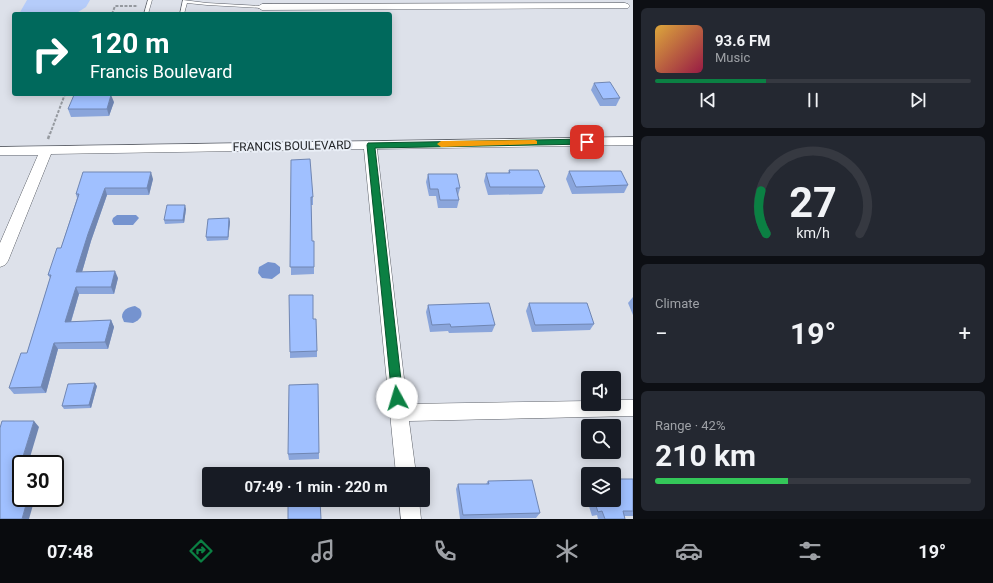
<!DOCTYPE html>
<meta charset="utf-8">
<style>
body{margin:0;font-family:Roboto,sans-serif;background:#242831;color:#f1f3f6;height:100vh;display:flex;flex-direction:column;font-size:15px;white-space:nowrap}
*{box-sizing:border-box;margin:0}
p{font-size:13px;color:#9ea1a6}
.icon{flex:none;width:22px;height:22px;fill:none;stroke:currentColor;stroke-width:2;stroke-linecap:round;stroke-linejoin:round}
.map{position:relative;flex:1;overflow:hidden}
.side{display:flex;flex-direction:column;gap:8px;padding:8px;background:#0d0f14;width:360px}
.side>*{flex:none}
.hud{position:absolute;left:12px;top:12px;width:380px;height:84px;border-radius:4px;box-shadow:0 2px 10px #0003;background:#00695c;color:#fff;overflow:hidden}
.buttons{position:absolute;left:581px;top:371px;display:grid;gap:8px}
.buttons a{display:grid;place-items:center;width:40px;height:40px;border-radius:4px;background:#171b24;box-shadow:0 2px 10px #0003;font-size:20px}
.speed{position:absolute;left:12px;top:455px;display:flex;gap:8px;font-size:20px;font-weight:700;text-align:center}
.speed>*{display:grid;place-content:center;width:52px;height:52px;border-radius:50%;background:#171b24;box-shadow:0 2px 10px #0003;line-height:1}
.speed .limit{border:2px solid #111;border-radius:6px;background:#fff;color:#111}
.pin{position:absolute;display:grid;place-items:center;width:34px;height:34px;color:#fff;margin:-17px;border-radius:8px;box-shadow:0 2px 6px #0006}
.me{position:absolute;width:44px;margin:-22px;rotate:354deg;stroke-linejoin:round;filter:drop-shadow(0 0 3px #0008)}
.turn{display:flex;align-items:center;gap:14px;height:84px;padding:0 12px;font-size:18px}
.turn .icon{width:52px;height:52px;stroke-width:2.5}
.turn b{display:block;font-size:28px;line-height:34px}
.big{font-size:30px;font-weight:700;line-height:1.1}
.side .card{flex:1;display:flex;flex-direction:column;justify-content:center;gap:6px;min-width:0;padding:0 14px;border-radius:6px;background:#242831}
.side .dial{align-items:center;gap:0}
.dial svg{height:104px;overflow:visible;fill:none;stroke:#363941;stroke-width:7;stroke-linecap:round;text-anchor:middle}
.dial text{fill:#f1f3f6;stroke:none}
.song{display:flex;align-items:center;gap:12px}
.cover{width:48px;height:48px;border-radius:6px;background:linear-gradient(135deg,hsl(40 70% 55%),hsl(340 70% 35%))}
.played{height:4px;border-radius:2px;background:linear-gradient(90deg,#0b8043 35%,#363941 35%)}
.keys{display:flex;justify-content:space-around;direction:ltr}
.heat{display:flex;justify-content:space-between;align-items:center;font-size:22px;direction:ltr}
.charge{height:6px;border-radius:3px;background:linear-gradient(90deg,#34c759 42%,#363941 0)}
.trip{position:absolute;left:202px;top:467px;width:228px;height:40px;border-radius:4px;background:#171b24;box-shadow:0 2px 10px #0003;font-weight:700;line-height:40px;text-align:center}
.menu{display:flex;height:64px;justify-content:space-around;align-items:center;background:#090b0e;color:#9ea1a6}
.menu .icon{width:28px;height:28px}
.menu .selected{color:#0b8043}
.menu b{font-size:18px;color:#f1f3f6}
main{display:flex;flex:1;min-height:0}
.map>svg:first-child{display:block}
.green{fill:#b5ccfa}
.water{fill:#7593cf}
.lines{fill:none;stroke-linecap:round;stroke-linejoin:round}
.lane-casing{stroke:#5d6169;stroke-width:1}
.street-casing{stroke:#5d6169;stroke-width:1}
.path-far1{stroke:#969aa0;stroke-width:2;stroke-dasharray:3 1.5;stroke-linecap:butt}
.path{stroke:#969aa0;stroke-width:2.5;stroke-dasharray:3.5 2;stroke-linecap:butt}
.lane{fill:#fff;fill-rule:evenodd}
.street{fill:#fff;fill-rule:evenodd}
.wall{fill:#8aa5db}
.shaded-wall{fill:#7086b2}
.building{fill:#a0c0ff;stroke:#7086b2}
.route{fill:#0b8043;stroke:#07532c}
.slow{fill:#f59e0b}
.labels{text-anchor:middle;stroke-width:4;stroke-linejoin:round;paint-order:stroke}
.street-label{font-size:12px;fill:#222427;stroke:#eaeff7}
</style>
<main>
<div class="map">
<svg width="633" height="519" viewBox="0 0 633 519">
<rect width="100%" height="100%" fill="#dde1ea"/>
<polygon class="green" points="27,0 90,0 86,7 75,14 19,14"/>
<g class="water">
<polygon points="117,215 136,215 139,218 133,225 114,225 112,221 113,218"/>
<polygon points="268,262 275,263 280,267 280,273 272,279 262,278 258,273 259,267"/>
<path d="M135 306 140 309C144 315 140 320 133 323L124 322 122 317C122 310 128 307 135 306Z"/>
</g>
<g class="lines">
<g class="lane-casing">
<g id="lane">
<polygon points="148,0 152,0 148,14 144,14"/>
<polygon points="183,0 207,3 262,6 264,7 262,8 207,5 187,3 184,14 180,14"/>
</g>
</g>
<g class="street-casing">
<g id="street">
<polygon points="625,3 628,4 630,6 628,8 262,10 257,7 262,4"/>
<polygon points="633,137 633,145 377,149 407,404 588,401 588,404 614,404 614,400 633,400 633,416 409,421 416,474 396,474 364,149 51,154 8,261 5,265 0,267 0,243 38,155 0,155 0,147"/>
<polygon points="399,500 419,500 421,519 401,519"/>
</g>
</g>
<g class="path-far1">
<polyline points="112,14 115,6 138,6"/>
<polyline points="50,134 65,94"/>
</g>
<polyline class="path" points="48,139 50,133"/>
<use href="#lane" class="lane"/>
<use href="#street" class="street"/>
</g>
<g class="wall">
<polygon points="594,83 620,98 616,106 600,106 591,90"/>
<polygon points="114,102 109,116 71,117 68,109"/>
<polygon points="291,160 313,197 313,205 311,205 312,241 314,241 314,274 291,275"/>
<polygon points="509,170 545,187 542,194 488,195 484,181 486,173 508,173"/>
<polygon points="569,171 628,185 624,193 572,194 566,179"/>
<polygon points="428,174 460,188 458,196 459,200 457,208 438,208 436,196 429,196 426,182"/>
<polygon points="153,179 149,195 107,195 91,241 82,272 118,278 114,294 79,294 71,322 111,320 114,327 108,349 58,349 46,393 14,394 9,388 27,353 50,278 48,275 61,248 77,198 76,194"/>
<polygon points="186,209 184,223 165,224 164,220"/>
<polygon points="229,218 230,222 228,240 207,241 206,237"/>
<polygon points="633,297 633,315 628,303"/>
<polygon points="529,303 594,324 590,330 532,332 526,311"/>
<polygon points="428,305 495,325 492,332 449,333 448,331 430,332 426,312"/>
<polygon points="313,319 317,351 317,357 290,358 290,352"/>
<polygon points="318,384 319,459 289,460 288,454"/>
<polygon points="97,386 91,408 64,409 62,406"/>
<polygon points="633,479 633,516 624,516 625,519 598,519 597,515 592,516 584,490 588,486 588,500 614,500"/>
<polygon points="488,481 540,513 536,518 460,519 456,489 458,484 486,484"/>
</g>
<g class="shaded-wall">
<polygon points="111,95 114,102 109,116 107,109"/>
<polygon points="151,172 153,179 149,195 147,188"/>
<polygon points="105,188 107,195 91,241 80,279 76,272 88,234"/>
<polygon points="185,205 186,209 184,223 183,220"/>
<polygon points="229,218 230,222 228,240 228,237"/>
<polygon points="115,271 118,278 114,294 111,287"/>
<polygon points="76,287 79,294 69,328 65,322"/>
<polygon points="111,320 114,327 108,349 105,342"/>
<polygon points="54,343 58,349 46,393 41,387"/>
<polygon points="95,383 97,386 91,408 89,405"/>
<polygon points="34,421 39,427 28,464 21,464 21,488 18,497 12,492"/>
<polygon points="28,498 35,498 29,519 22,519"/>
</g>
<g class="building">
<polygon points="610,82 620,98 603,99 594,83"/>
<polygon points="74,95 111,95 107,109 68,109"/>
<polygon points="310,159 313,197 311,197 312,241 314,241 314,267 290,267 291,160"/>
<polygon points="509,170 538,170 545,187 490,187 486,173 510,173"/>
<polygon points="569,171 621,171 628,185 576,187"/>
<polygon points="83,172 151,172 147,188 105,188 88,234 76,272 115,271 111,287 76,287 65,322 111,320 105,342 54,343 41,387 9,388 21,353 27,353 51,275 48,275 57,248 61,248 79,194 76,194"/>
<polygon points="428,174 457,174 460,188 456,188 459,200 440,200 438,189 430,189"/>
<polygon points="167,205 185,205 183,220 164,220"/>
<polygon points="229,218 228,237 206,237 208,219"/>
<polygon points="289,295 313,295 313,319 316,319 317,351 290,352"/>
<polygon points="489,303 495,325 451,327 450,324 432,325 428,305"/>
<polygon points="529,303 587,303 594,324 535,325"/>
<polygon points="95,383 89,405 62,406 68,384"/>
<polygon points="318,384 319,453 288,454 289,385"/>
<polygon points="2,421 34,421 12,492 21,492 21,498 28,498 22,519 0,519 0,428"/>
<polygon points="614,479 633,479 633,511 623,511 625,519 605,519 602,511 598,512 594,500 614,500"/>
<polygon points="532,480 540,513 463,515 458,484 489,484 488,481"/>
<polygon points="288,500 320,500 321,519 288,519"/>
</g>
<polygon class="route" points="587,139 589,140 589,144 375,148 403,398 401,401 397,403 393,401 392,398 367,145 368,143"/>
<polygon class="slow" points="535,140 537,141 537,144 441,147 437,144 441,141"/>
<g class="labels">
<g class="street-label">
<text transform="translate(292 146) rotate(-1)" y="4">FRANCIS BOULEVARD</text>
</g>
</g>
</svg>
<div class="buttons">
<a><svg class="icon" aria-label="sound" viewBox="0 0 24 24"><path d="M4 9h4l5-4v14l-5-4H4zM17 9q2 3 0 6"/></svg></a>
<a><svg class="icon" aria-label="search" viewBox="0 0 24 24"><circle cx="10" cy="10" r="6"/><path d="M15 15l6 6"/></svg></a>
<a><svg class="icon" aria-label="layers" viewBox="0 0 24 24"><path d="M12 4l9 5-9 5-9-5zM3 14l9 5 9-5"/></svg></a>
</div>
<div class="speed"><div class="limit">30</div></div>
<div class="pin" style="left:587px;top:142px;background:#d93025"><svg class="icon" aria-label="arrive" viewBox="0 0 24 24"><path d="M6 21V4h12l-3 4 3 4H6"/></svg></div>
<svg class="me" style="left:397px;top:398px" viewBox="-20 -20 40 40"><circle r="19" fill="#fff"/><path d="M0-13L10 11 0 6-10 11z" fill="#0b8043"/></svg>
<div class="trip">07:49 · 1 min · 220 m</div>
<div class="hud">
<div class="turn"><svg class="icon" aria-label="right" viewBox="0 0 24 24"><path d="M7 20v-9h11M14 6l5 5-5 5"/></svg><div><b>120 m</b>Francis Boulevard</div></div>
</div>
</div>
<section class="side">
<div class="card">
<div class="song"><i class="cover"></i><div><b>93.6 FM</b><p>Music</p></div></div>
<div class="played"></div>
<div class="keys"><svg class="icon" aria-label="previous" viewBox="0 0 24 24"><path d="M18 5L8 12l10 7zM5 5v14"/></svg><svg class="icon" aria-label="pause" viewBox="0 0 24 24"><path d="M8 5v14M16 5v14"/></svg><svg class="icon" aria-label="next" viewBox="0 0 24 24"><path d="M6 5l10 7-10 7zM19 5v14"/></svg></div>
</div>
<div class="card dial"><svg viewBox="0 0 100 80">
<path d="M14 69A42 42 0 1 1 86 69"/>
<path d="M14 69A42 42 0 0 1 10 36" stroke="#0b8043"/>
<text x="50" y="56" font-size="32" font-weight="700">27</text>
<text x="50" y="72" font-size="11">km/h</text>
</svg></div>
<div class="card"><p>Climate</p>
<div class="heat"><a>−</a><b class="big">19°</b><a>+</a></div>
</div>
<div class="card"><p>Range · 42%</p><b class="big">210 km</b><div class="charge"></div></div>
</section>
</main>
<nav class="menu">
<b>07:48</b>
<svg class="icon selected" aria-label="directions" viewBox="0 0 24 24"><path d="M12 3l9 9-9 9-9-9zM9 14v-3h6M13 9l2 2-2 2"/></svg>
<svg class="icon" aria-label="music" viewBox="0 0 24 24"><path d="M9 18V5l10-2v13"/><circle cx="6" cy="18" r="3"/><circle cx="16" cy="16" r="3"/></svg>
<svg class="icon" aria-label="phone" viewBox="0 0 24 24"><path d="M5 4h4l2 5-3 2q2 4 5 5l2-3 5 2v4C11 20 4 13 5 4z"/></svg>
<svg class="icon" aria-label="climate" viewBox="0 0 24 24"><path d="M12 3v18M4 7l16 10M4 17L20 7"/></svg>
<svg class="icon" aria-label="car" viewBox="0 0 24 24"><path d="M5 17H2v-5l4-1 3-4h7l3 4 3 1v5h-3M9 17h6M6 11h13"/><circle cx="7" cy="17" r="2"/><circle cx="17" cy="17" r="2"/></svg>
<svg class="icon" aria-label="filters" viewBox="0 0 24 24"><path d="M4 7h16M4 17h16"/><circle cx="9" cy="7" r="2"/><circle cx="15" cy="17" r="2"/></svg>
<b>19°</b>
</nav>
